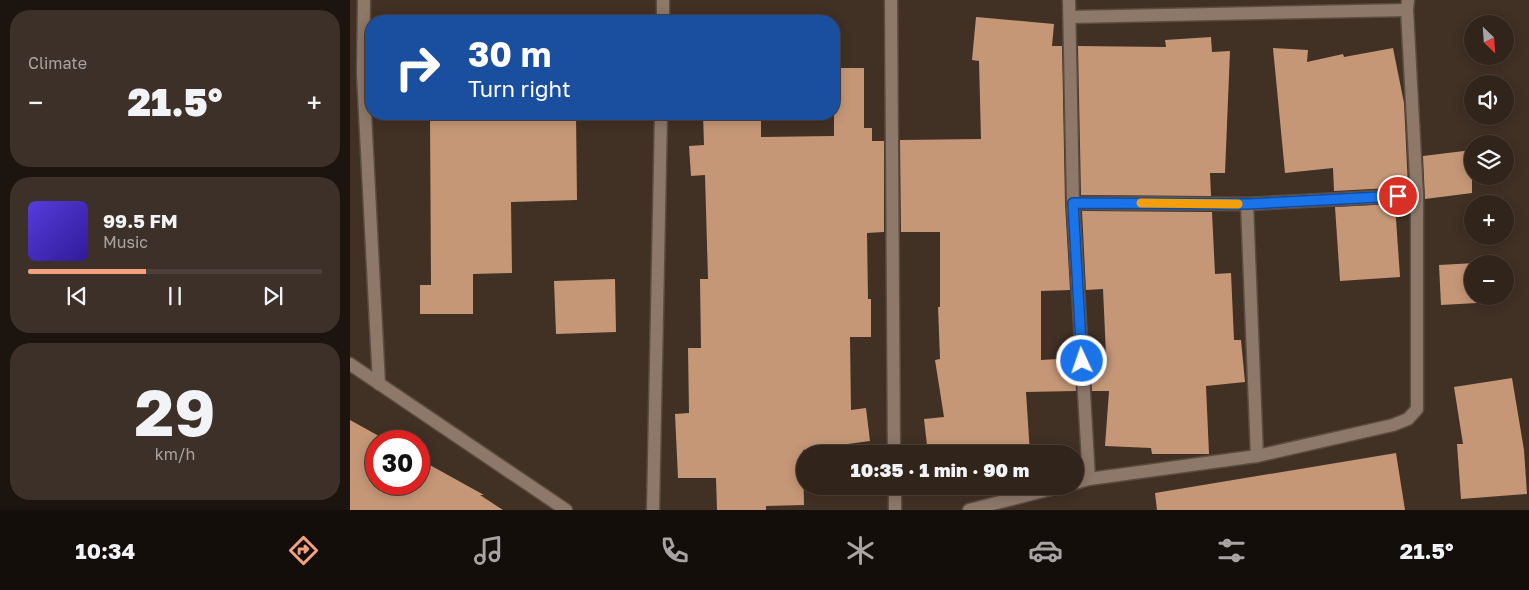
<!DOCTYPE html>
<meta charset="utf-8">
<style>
body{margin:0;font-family:"Golos Text",sans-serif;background:#3d3028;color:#f1f3f6;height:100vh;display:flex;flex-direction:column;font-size:19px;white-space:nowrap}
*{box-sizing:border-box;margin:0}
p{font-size:16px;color:#a8a4a3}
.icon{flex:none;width:28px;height:28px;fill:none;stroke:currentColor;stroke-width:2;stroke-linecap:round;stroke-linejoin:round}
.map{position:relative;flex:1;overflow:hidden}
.sheet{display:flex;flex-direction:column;gap:10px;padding:10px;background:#1b140f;width:350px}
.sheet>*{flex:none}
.hud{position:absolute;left:15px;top:15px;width:475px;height:105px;border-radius:20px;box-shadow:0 2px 12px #0003,0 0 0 1px #4c413a;background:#1a4fa0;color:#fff;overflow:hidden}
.needle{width:32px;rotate:155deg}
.controls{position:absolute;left:1114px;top:15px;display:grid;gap:10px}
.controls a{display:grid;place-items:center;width:50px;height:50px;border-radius:50%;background:#31241b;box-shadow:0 2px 12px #0003,0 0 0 1px #4c413a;font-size:25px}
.speed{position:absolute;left:15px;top:430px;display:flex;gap:10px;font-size:25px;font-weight:700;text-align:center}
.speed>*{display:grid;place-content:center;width:65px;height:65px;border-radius:50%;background:#31241b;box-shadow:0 2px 12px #0003,0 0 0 1px #4c413a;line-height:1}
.speed .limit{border:8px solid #d22;background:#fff;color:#111}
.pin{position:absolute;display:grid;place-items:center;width:42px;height:42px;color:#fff;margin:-21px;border:2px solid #fff;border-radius:50%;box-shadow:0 1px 5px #0007}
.me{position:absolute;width:55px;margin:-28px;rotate:357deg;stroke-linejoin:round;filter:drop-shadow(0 0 4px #0008)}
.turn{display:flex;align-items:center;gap:18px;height:105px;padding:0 20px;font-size:22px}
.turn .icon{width:65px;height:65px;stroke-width:2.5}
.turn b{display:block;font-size:35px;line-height:42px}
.big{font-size:38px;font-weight:800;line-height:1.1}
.sheet .tile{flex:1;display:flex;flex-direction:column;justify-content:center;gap:8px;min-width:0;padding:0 18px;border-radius:20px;background:#3d3028}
.sheet .dial{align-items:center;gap:0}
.dial b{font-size:65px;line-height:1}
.song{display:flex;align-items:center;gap:15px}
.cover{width:60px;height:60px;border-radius:8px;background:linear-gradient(135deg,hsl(250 70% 55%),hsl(250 70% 35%))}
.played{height:5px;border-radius:2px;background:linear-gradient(90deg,#f2a080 40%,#4c413a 40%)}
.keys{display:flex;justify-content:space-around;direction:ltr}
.heat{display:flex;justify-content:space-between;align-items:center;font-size:28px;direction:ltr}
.trip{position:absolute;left:446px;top:445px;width:288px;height:50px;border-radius:25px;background:#31241b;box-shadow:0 2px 12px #0003,0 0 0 1px #4c413a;font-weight:800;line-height:50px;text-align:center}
.menu{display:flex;height:80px;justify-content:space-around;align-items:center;background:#140e0b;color:#a8a4a3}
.menu .icon{width:35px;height:35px}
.menu .on{color:#f2a080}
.menu b{font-size:22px;color:#f1f3f6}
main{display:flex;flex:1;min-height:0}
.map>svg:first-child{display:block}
.building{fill:#c59777}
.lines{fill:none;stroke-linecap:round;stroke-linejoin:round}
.minor-casing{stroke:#5b4c42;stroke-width:15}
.minor{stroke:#8d786a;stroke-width:12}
.route-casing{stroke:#114b97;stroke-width:12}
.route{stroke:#1a73e8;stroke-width:9}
.slow{stroke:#f59e0b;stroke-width:9}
</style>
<main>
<section class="sheet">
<div class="tile"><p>Climate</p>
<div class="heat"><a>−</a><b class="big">21.5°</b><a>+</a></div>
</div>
<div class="tile">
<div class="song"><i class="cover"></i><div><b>99.5 FM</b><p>Music</p></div></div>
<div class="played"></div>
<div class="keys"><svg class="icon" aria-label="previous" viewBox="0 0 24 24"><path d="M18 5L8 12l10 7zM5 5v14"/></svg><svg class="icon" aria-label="pause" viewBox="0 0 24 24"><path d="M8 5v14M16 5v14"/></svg><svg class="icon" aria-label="next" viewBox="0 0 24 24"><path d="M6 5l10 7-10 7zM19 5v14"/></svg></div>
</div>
<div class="tile dial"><b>29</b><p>km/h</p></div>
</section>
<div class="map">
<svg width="1179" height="510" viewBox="0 0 1179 510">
<rect width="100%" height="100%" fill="#413024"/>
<g class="building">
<polygon points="626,17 704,24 702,46 712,46 715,203 720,290 691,291 691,360 724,358 726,391 676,392 680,454 578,454 574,419 594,417 585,360 590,359 588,307 590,307 590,232 551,232 550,140 631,139 629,61 622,60"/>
<polygon points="861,37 862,52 880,51 875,173 860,173 861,196 731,195 728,46 816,47 815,40"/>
<polygon points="923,48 958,50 957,62 993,54 994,57 1043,48 1054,103 1058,187 984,191 983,168 935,173"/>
<polygon points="484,68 514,68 514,128 522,128 522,141 534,141 534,232 517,233 518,299 521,299 521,337 500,337 501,410 516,408 520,441 453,450 454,505 416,506 416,510 367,510 366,478 328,478 325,414 339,413 338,348 351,348 350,279 358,279 355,175 341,176 339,146 354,145 353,114 411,114 411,137 484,136"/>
<polygon points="80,114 226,114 227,200 161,202 162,273 123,274 123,314 70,314 70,285 81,285"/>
<polygon points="1122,150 1122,193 1075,199 1073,156"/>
<polygon points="1045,204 1050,277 990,281 985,207"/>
<polygon points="732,211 862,212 865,274 881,273 884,340 891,340 895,382 856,386 859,454 802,454 801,448 755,446 759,391 742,391 740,356 756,355 753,289 736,290"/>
<polygon points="1143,262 1143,264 1122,264 1122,296 1145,296 1145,302 1091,305 1089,265"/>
<polygon points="265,279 266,332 206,334 204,281"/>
<polygon points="1162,378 1174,450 1177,494 1111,499 1107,444 1113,444 1104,387"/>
<polygon points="0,420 38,441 26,441 26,484 69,484 69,459 134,495 130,495 153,510 0,510"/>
<polygon points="1046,453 1055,510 807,510 805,493"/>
</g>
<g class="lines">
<g class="minor-casing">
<g id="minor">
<polyline points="14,0 13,74 29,384"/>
<polyline points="541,0 544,454"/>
<polyline points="719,0 723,203 739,479"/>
<polyline points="720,17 1057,10"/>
<polyline points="313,21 313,0"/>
<polyline points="723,203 897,204 1067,195"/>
<polyline points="897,204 907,456"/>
<polyline points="0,364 216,510"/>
<polyline points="725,483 739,479 907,456 1043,425 1058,419 1067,409 1067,195 1057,10 1058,0"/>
<polyline points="545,486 545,510"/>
<polyline points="303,510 311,114"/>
<polyline points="619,510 713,486"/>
</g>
</g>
<use href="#minor" class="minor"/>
</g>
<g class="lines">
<g class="route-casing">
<polyline id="route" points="732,361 723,203 897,204 1048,196"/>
</g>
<use href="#route" class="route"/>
<polyline class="slow" points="791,203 888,204"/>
</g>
</svg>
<div class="controls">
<a><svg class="needle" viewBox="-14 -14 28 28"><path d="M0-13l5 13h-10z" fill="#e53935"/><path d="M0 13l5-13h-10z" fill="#a8a4a3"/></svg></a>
<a><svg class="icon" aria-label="sound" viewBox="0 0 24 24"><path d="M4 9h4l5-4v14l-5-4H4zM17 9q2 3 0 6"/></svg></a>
<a><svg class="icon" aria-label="layers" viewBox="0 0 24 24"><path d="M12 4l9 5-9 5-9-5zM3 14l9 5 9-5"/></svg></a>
<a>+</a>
<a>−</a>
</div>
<div class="speed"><div class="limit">30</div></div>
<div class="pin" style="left:1048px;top:196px;background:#d93025"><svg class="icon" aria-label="arrive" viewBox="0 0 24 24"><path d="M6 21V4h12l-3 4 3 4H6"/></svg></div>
<svg class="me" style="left:732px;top:361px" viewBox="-20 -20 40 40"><circle r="17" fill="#1a73e8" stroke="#fff" stroke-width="3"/><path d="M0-11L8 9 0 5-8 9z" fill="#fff"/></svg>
<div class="trip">10:35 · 1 min · 90 m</div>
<div class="hud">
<div class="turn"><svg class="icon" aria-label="right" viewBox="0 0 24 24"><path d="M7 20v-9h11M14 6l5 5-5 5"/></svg><div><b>30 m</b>Turn right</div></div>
</div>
</div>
</main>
<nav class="menu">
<b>10:34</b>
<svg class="icon on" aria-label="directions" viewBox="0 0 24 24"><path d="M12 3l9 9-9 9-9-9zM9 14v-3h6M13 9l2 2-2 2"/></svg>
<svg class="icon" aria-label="music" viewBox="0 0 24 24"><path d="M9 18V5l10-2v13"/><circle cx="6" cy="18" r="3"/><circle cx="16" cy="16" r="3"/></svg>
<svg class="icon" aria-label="phone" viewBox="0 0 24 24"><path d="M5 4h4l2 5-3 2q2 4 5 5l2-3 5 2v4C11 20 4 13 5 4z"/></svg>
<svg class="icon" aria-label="climate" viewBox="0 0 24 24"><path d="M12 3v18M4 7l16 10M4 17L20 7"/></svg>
<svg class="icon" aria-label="car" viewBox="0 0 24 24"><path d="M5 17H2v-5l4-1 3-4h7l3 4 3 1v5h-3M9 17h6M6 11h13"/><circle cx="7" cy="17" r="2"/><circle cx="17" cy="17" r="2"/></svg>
<svg class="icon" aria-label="filters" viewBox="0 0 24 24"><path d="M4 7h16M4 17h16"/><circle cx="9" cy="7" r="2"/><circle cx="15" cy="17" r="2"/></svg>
<b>21.5°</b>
</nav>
